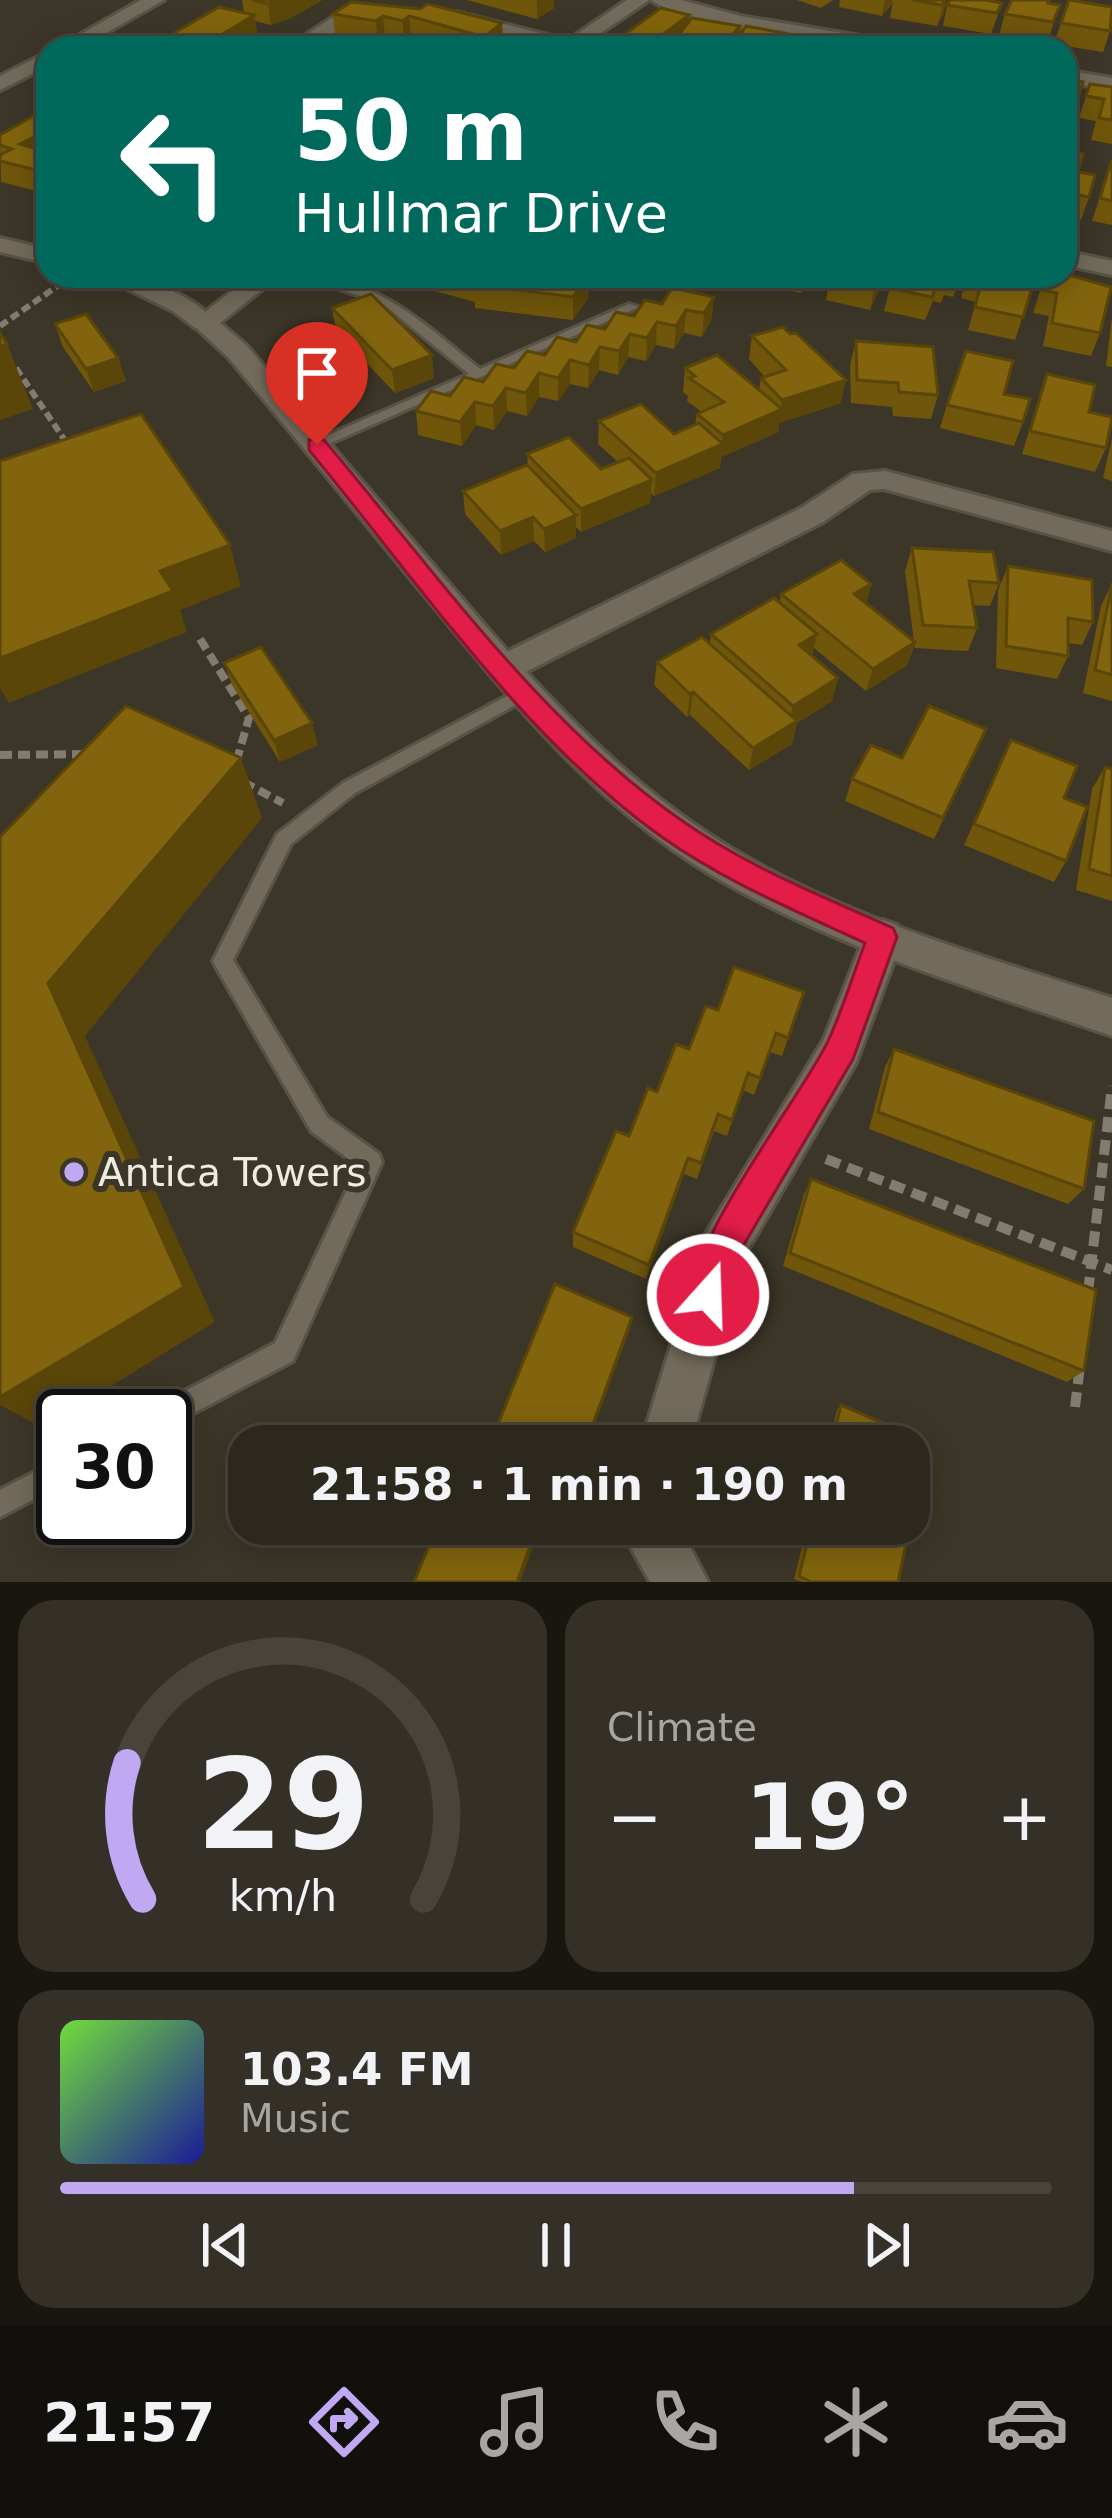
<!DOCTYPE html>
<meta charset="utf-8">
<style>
body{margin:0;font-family:"DejaVu Sans",sans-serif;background:#353027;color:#f1f3f6;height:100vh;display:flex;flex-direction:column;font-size:45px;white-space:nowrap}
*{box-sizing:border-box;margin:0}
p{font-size:39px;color:#a7a6a4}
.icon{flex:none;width:66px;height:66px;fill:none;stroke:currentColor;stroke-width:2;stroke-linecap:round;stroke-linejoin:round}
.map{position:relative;height:1582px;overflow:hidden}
.sheet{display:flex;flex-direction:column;gap:18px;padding:18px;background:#191610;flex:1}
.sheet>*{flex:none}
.top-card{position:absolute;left:36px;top:36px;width:1041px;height:252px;border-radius:36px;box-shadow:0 6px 30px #0003,0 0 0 3px #48443c;background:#00695c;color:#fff;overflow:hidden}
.speed{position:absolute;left:36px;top:1389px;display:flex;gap:24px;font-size:60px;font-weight:700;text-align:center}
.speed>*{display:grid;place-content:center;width:156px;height:156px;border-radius:50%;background:#2d281e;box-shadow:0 6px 30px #0003,0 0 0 3px #48443c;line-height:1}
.speed .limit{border:6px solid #111;border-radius:18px;background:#fff;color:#111}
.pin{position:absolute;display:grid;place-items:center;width:102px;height:102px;color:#fff;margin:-123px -51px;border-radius:50% 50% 50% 0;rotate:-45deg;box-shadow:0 0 12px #0007}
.pin .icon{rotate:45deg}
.me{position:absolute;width:132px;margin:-66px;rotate:20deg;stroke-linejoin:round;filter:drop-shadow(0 0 9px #0008)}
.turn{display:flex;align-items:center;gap:42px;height:252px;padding:0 60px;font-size:54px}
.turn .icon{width:156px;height:156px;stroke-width:2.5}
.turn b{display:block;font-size:84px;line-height:102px}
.big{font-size:90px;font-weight:800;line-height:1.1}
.sheet .card{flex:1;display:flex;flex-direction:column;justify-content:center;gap:18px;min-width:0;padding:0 42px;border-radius:36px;background:#353027}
.sheet .dial{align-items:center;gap:0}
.dial svg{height:312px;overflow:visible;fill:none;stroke:#48443c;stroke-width:7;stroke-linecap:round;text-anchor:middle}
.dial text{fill:#f1f3f6;stroke:none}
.song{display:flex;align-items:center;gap:36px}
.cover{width:144px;height:144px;border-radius:18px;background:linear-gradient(135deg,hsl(100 70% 55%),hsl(240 70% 35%))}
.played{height:12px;border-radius:6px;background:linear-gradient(90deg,#c0a8f3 80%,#48443c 80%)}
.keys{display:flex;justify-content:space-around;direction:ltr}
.heat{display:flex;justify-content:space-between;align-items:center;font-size:66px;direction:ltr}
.sheet .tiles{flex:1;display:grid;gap:18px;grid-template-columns:1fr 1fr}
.card:last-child{grid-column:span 2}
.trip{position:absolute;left:228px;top:1425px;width:702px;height:120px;border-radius:36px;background:#2d281e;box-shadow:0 6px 30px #0003,0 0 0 3px #48443c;font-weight:800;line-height:120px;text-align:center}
.menu{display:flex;height:192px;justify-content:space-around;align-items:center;background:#12100c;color:#a7a6a4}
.menu .icon{width:84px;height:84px}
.menu .selected{color:#c0a8f3}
.menu b{font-size:54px;color:#f1f3f6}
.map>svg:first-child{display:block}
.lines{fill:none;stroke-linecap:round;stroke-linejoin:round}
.lane-casing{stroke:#585347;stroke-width:6}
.street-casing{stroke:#585347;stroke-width:6}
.secondary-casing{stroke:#585347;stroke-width:6}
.path-far2{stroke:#817c6f;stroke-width:6;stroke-dasharray:9 4.5;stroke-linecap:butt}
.path-far1{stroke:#817c6f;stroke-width:8;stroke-dasharray:12 6;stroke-linecap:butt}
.path{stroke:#817c6f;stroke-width:10;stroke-dasharray:15 8;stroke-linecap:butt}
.lane{fill:#726b5b;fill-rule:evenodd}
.street{fill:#726b5b;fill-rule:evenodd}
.secondary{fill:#726b5b;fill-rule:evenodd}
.wall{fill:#6f560b}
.shaded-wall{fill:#5a4609}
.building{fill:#81640d;stroke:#5a4609;stroke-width:3}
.route{fill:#e11d48;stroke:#92132f;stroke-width:3}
.poi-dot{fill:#c0a8f3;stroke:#3c3628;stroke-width:4.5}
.labels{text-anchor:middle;stroke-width:12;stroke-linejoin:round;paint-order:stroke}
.near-poi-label{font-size:39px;fill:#efebe2;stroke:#3c3628;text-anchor:start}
</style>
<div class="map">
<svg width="1112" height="1582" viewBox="0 0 1112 1582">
<rect width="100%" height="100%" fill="#3c3628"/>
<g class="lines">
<g class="lane-casing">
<g id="lane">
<path d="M303 276C377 276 426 326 480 369L629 304 639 307 317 449 310 445 312 442 469 374 383 304Z"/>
<polygon points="524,687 532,693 530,697 355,793 291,844 233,960 327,1117 379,1154 382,1162 293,1361 165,1428 165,1416 152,1416 155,1407 275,1343 358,1166 311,1131 216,967 213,961 216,955 277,834 343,783"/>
<polygon points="63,1457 63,1484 0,1517 0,1490"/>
</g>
</g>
<g class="street-casing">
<g id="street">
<path d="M651 0H681L740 16 897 42 907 48C855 48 689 27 651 0Z"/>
<polygon points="377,8 384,10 384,18 350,23 309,48 285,48 338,14"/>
<polygon points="456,12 576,42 579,46 554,48 449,22 449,14"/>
<polygon points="1065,70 1112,78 1112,90 1065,82"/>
<polygon points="0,238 48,249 48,263 0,252"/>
<polygon points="1065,251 1112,261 1112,275 1065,265"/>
<path d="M101 276C142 276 189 291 217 323L213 328H195L173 311Z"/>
<polygon points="885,471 1112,531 1112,551 884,489 870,490 823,522 516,677 492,677 487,668 492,659 801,508 853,474"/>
<polygon points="883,920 897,925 903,937 856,1063 742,1260 690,1446 640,1446 705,1235 824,1039 869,925"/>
<polygon points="626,1524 678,1524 708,1582 650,1582 624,1535"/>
</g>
</g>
<g class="secondary-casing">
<g id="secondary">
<polygon points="141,0 164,0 80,48 56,48"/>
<polygon points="627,0 649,0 579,48 556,48"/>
<polygon points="48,52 48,66 0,90 0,76"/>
<path d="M251 276H279L220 323 246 345C314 424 380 503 447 581 532 681 618 780 731 848 848 919 983 956 1112 998V1036C976 989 833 948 708 873 596 805 512 702 430 602 362 520 296 438 228 357L191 323Z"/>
</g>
</g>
<g class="path-far2">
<polyline points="0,326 59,285"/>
<polyline points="16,368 68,445"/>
</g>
<g class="path-far1">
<polyline points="200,639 249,718 236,763"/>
<polyline points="0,755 91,754"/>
<polyline points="243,782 283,803"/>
</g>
<g class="path">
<polyline points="826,1159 1112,1270"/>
<polyline points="1088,1292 1112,1086"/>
<polyline points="1075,1407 1080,1366"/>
</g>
<use href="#lane" class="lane"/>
<use href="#street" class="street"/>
<use href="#secondary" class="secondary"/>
</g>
<g class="wall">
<polygon points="242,0 322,0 291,18 271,25 255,21 258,36 244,13"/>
<polygon points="467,0 554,0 554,8 537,19"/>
<polygon points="797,0 833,0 821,8"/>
<polygon points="840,0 946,0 943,15 937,26 890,18 893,2 882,16 839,7"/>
<polygon points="351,2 502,23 503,45 498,48 450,48 411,37 404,42 385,37 378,42 335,35 333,14"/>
<polygon points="1002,3 991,34 943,26 947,5"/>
<polygon points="1049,4 1060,5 1047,43 999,35 1005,14"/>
<polygon points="689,15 689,22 740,26 739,36 794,45 851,44 850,48 621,48 621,37"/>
<polygon points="1061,23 1112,25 1103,52 1054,44"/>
<polygon points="1065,79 1083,82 1066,136 1065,136"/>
<polygon points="1090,84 1112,87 1112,144 1091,140 1096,121 1079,118"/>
<polygon points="48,111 48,194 1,182 0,135"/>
<polygon points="1065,151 1078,172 1089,197 1081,220 1065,216"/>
<polygon points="1111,162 1112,162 1112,225 1092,221"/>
<polygon points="380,276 589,276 588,298 573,320 475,308 475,302"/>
<polygon points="759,276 810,276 801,293 758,284"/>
<polygon points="831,276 885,276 870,310 826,300"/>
<polygon points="893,276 961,276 953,297 944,295 941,303 933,301 925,320 884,311"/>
<polygon points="967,276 1036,276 1015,340 968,330 976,302 961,298"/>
<polygon points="1045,276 1100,333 1091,356 1043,346 1049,316 1033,313"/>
<polygon points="714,297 711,320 702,337 684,333 674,349 656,345 646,361 628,357 618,375 599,370 588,388 570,384 558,401 539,397 527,416 507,411 494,430 476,425 462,446 418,435 416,411 662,304"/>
<polygon points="332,308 434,378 395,393 336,331"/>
<polygon points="1112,317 1112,367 1106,366"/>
<polygon points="55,324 118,358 126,381 94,392 63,347"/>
<polygon points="752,336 841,403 779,423 778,432 721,457 720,468 654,496 651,493 650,503 581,532 576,527 576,538 545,552 534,541 501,555 465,514 463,491 528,466 527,454 601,469 618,462 598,444 599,421 674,434 695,425 697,414 702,412 687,401 688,396 683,392 685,368 759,390 761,378 765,377 749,359"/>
<polygon points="856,341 938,395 931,419 893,416 892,407 851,403 850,365"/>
<polygon points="1047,374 1089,412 1106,448 1095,472 1022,454"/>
<polygon points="1004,394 1023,422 1014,446 940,428 947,405"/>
<polygon points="1112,438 1112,481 1103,478"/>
<polygon points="912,548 999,583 990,606 973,605 977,628 968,651 915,648 915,644 907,665 866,691 814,648 812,656 838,678 832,701 797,723 792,744 749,770 690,715 687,717 654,685 657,662 710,644 711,634 780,603 781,594 871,584 866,604 914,642 905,571"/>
<polygon points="1008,566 1093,622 1082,645 1068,643 1068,656 1057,679 996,668 998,590"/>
<polygon points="1112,583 1112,701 1083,693 1101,606"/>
<polygon points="224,663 318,745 280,762 232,685"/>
<polygon points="986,729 934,839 845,801 852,779 902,758"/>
<polygon points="1011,740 1064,798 1066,861 1054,882 964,845"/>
<polygon points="1105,767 1112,769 1112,901 1076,890 1092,789"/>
<polygon points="804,992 782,1056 770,1052 754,1095 743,1090 727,1136 714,1131 697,1179 684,1174 646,1279 573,1247 573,1232 629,1136 718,1010"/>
<polygon points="894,1049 1084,1189 1068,1204 869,1129 885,1067"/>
<polygon points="811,1179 1084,1371 1067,1382 783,1266 804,1194"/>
<polygon points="841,1405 927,1442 898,1582 802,1582 794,1579 808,1524 909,1524 909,1446 828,1446 837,1410"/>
</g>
<g class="shaded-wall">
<polygon points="281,0 322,0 291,18 271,25 268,4"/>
<polygon points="537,0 554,0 554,8 537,19"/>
<polygon points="885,0 893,0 882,16"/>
<polygon points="945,0 946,0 943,15 937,26"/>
<polygon points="254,15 258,36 239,48 200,48"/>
<polygon points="689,15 688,36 671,44 670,48 649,48 649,45"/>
<polygon points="383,16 385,37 378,42 376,21"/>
<polygon points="409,16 411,37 404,42 403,21"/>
<polygon points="502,23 503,45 498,48 484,48 484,37"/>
<polygon points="740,26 737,48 705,48 713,38"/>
<polygon points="48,130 48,155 20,144"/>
<polygon points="589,276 588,298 573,320 573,297"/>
<polygon points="804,276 810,276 801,293"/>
<polygon points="880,276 885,276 870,310 875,286"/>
<polygon points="714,297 711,320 702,337 704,313"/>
<polygon points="686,310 684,333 674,349 676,326"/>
<polygon points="657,322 656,345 646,361 647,338"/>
<polygon points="630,334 628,357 618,375 619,351"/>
<polygon points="7,344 33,409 0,420 0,346"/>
<polygon points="600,347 599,370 588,388 589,365"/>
<polygon points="432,355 434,378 395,393 392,370"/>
<polygon points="118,358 126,381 94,392 86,369"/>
<polygon points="570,360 570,384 558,401 558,378"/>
<polygon points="539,373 539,397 527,416 526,393"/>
<polygon points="846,380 841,403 779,423 778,432 721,457 720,468 654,496 656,473 721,445 723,435 781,410 782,400"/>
<polygon points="506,388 507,411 494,430 493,406"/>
<polygon points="475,402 476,425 462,446 460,422"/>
<polygon points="652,480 650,503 581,532 581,509"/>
<polygon points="576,515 576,538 545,552 544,529"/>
<polygon points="533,517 534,541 501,555 500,531"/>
<polygon points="230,545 241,586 180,610 187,632 9,703 0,688 0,658 160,571"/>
<polygon points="871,584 865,607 854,594"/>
<polygon points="817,634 812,657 799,645"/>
<polygon points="915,642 907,665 866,691 873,669"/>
<polygon points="838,678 832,701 797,723 792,744 749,770 753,748 788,727 793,706"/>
<polygon points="693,692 690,715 687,717 690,694"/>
<polygon points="312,723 318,745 280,762 274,740"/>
<polygon points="241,758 262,818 85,1036 215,1322 43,1428 0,1405 0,1397 48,983"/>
<polygon points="688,1158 684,1174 646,1279 649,1265"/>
<polygon points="632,1317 630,1329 587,1446 585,1446"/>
<polygon points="538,1524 541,1524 520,1582 517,1582"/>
</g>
<g class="building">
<polygon points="252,0 281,0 268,4"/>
<polygon points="912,0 945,0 942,5"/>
<polygon points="950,0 985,0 1002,3 997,13 947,5"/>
<polygon points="1012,0 1049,0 1048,3 1060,5 1053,22 1005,14"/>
<polygon points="1069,0 1112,7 1110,31 1061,23"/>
<polygon points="351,2 420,9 428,4 502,23 484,37 409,16 403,21 383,16 376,21 333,14"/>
<polygon points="219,7 254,15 200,48 148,48"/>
<polygon points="661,8 689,15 649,45 621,37"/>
<polygon points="692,18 740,26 731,36 713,38 705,48 671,44"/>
<polygon points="746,26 795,35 788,46 771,43 768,48 730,48"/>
<polygon points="800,36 851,44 847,48 792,48"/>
<polygon points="405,42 430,48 396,48"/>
<polygon points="1065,79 1083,82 1073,114 1065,113"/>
<polygon points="1090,84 1112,87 1112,120 1099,118 1104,99 1086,96"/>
<polygon points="44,110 48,111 48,130 20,144 48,153 48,173 0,161 0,155 12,149 0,145 0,135"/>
<polygon points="1065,151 1083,154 1078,172 1095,175 1089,197 1065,192"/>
<polygon points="1111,162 1112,162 1112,201 1100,198"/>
<polygon points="1065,274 1111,287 1100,333 1052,323 1057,293 1041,290 1045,276 1065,276"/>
<polygon points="462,276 588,276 573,297 474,284 477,280"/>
<polygon points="831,276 880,276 875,286"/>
<polygon points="893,276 949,276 947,280 939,278 932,297 889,288"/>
<polygon points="970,276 1036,276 1023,317 975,307 982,279"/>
<polygon points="672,288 714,297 704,313 686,310 676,326 657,322 647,338 630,334 619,351 600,347 589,365 570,360 558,378 539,373 526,393 506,388 493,406 475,402 460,422 416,411 431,391 450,396 464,377 483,382 496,364 514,368 527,351 545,355 557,337 576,342 587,325 605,329 616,312 634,316 645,300 662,304"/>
<polygon points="371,294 432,355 392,370 332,308"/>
<polygon points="86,314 118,358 86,369 55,324"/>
<polygon points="783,327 790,334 796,333 846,380 782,400 761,378 786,370 752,336"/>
<polygon points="0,333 7,344 0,346"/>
<polygon points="856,341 933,347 938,395 899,392 898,383 857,380"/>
<polygon points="966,351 1013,361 1004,394 1030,399 1023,422 947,405"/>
<polygon points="717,355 782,409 723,435 697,414 724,402 689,378 695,376 685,368"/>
<polygon points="1047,374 1095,385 1089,412 1112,417 1106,448 1030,431"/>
<polygon points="641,404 674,434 699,423 723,444 656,473 599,421"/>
<polygon points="141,414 230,545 160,571 173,591 0,658 0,461"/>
<polygon points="569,437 601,469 629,458 652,480 581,509 527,454"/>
<polygon points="527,465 576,515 544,529 533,517 500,531 463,491"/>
<polygon points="912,548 993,552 999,583 969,581 977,628 923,625"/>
<polygon points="841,560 871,584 854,594 915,642 873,669 781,594"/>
<polygon points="1008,566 1092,580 1093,622 1068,618 1068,656 1006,646"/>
<polygon points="1112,583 1112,675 1095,670"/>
<polygon points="774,598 817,634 799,645 838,678 793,706 711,634"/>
<polygon points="702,637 797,721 753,748 693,692 690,694 657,662"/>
<polygon points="261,647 312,723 274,740 224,663"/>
<polygon points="126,706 241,758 48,983 184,1287 0,1397 0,837"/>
<polygon points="929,706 986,729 943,818 852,779 871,745 902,758"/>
<polygon points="1011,740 1077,766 1064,798 1087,807 1066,861 974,824"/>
<polygon points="1105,767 1112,769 1112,876 1089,869"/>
<polygon points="734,967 804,992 788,1038 776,1033 760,1078 748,1073 732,1120 718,1114 701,1163 688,1158 649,1265 573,1232 616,1131 629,1136 648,1088 657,1092 676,1044 689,1049 706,1006 718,1010"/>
<polygon points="894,1049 1094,1121 1084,1189 878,1112"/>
<polygon points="811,1179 1096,1290 1084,1371 790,1253"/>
<polygon points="555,1284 632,1317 585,1446 489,1446"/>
<polygon points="841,1405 927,1442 898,1582 811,1582 799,1576 812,1524 909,1524 909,1446 831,1446"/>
<polygon points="438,1524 538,1524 517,1582 414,1582"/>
</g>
<path class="route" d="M317 438 324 440C433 569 542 724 681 820 746 866 821 896 893 928L897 937 853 1059 736 1258 720 1307 708 1313 695 1307C674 1257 805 1093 829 1039 843 1008 853 975 865 943 796 911 724 881 662 837 526 741 415 578 309 450V440Z"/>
<circle class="poi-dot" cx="74" cy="1172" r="12"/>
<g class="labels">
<g class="near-poi-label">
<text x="98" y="1186">Antica Towers</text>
</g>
</g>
</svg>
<div class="speed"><div class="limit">30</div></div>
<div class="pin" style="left:317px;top:445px;background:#d93025"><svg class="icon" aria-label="arrive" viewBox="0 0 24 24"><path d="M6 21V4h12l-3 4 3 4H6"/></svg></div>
<svg class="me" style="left:708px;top:1295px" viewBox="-20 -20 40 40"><circle r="17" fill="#e11d48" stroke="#fff" stroke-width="3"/><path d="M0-11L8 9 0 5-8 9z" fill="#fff"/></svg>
<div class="trip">21:58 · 1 min · 190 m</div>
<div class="top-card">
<div class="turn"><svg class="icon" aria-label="left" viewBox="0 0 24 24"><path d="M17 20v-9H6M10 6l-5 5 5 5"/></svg><div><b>50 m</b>Hullmar Drive</div></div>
</div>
</div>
<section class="sheet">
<div class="tiles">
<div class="card dial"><svg viewBox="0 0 100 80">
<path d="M14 69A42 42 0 1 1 86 69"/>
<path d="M14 69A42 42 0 0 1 10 34" stroke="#c0a8f3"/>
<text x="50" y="56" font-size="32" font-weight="700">29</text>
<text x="50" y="72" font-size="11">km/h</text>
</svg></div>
<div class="card"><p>Climate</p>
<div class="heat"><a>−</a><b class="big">19°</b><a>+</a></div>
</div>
<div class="card">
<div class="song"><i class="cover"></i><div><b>103.4 FM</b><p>Music</p></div></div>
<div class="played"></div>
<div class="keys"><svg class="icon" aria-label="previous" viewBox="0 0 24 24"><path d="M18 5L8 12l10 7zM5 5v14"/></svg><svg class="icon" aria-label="pause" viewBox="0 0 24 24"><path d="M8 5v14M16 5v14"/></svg><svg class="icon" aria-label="next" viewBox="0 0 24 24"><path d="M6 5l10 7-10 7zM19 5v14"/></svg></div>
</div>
</div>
</section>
<nav class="menu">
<b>21:57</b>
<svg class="icon selected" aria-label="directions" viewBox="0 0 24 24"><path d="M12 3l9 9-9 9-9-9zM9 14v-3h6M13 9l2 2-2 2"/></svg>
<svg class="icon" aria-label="music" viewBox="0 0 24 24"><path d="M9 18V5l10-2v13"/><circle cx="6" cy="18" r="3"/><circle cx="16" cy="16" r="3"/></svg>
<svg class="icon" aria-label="phone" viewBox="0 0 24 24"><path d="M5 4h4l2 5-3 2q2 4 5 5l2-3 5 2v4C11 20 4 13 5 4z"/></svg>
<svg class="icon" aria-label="climate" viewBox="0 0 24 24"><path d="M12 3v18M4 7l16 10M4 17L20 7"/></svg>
<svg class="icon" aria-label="car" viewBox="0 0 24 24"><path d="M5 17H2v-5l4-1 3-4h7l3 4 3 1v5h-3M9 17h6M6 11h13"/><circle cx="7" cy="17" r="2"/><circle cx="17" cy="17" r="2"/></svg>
</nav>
